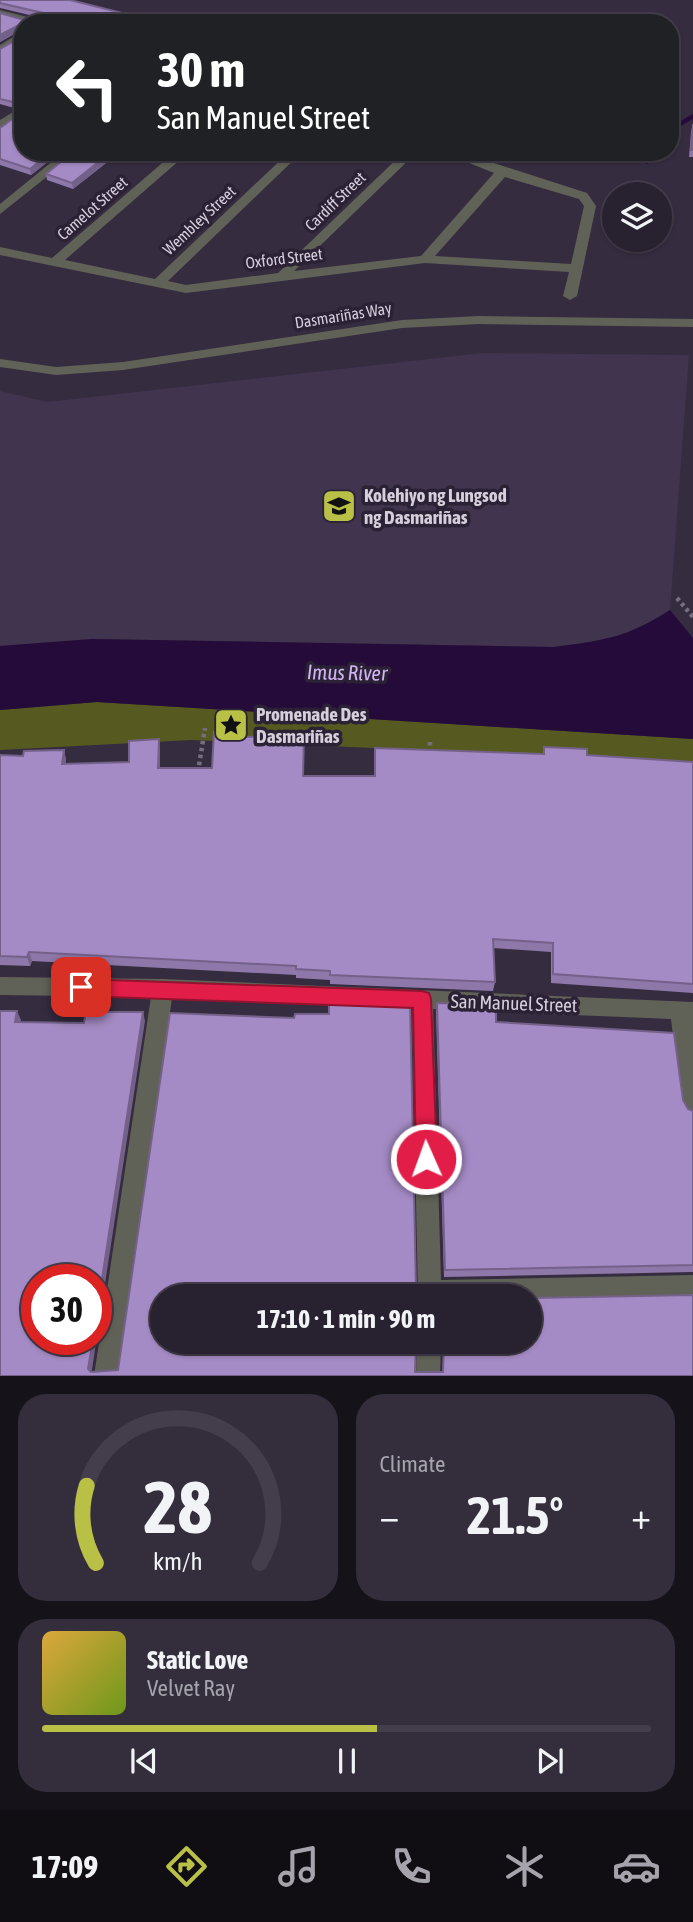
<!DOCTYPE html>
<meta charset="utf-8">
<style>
body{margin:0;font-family:"Asap Condensed",sans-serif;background:#342e3c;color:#f1f3f6;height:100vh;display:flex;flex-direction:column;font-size:26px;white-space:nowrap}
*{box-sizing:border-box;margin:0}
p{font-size:23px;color:#a5a3ab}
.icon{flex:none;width:38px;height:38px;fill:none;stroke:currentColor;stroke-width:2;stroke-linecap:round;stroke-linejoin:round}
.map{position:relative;height:1376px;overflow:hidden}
.side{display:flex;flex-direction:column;gap:18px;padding:18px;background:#16121a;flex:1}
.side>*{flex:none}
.banner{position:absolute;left:14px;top:14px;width:665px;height:147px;border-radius:28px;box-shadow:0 2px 5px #0004,0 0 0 2px #443e4c;background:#202124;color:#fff;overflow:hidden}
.fabs{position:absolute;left:602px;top:182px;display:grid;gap:14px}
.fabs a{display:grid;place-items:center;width:70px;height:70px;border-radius:50%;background:#282130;box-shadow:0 2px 5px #0004,0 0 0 2px #443e4c;font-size:35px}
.speed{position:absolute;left:21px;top:1264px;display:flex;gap:14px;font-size:35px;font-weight:700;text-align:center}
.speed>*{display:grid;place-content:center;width:91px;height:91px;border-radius:50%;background:#282130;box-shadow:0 2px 5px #0004,0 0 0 2px #443e4c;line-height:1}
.speed .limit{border:10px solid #d22;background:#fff;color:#111}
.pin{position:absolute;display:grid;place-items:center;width:60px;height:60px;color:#fff;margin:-30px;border-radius:14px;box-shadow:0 4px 10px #0006}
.me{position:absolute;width:77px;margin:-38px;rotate:358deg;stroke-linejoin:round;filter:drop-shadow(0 0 5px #0008)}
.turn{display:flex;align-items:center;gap:24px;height:147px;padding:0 28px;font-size:32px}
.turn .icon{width:91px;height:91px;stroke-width:2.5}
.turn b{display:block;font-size:49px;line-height:60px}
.big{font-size:52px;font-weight:700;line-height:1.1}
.side .tile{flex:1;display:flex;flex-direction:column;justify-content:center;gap:10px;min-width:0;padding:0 24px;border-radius:28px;background:#342e3c}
.side .dial{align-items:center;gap:0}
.dial svg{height:182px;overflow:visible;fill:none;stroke:#443e4c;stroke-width:7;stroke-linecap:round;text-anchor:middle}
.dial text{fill:#f1f3f6;stroke:none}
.song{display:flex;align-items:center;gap:21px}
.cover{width:84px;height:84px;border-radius:10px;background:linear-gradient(135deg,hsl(40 70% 55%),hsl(80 70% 35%))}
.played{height:7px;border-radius:4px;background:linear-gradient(90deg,#b9c046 55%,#443e4c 55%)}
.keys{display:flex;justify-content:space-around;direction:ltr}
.heat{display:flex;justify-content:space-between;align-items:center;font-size:38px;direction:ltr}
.side .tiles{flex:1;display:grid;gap:18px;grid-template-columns:1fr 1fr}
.tile:last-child{grid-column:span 2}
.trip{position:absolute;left:150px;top:1284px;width:392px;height:70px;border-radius:35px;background:#282130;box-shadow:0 2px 5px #0004,0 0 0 2px #443e4c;font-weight:700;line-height:70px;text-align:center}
.menu{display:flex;height:112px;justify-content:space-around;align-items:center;background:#100d13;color:#a5a3ab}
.menu .icon{width:49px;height:49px}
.menu .active{color:#b9c046}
.menu b{font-size:32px;color:#f1f3f6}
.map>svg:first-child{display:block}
.built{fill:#40344e}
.green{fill:#575a20}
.water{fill:#250b3a}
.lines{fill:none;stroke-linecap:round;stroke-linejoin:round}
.stream{fill:#250b3a;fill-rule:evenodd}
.path{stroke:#766e7f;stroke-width:4.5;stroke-dasharray:3.5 3.5;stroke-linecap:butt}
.minor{fill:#616257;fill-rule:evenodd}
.wall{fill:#8e78a9}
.shaded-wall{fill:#74618a}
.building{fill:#a58bc5;stroke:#74618a;stroke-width:2;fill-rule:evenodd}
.route{fill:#e11d48;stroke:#92132f;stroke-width:2}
.labels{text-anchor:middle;stroke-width:7;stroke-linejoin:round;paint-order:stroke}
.far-street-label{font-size:16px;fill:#d5cfdc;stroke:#2b2235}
.poi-label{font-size:19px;font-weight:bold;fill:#d5cfdc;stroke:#2b2235;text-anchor:start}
.street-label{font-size:19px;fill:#d5cfdc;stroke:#2b2235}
.water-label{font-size:21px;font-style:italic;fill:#d1b4f4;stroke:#2b2235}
</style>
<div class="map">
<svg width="693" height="1376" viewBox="0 0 693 1376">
<rect width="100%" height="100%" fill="#352c40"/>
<polygon class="built" points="482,353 689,355 670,610 643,627 614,639 554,647 92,639 0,646 0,391 48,402"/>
<polygon class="green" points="97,702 693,739 693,762 191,740 0,750 0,710"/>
<path class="water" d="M670 610 693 638V739L97 702 0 710V646L92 639 554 647C605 640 626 638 670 610Z"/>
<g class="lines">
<g class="stream">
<polygon points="693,114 693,119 670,132 670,127"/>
<polygon points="648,152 654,152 650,162 647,164 644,162"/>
</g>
<g class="path">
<polyline points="677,598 693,617"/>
<polyline points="430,742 430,755"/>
<polyline points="198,772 205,728"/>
</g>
<g class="minor">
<polygon points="0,10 43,21 44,23 25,23 0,16"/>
<polygon points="200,16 205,19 202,23 189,23"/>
<polygon points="23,31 23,39 0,53 0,45"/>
<polygon points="23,106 23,115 0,130 0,120"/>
<polygon points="64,152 78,152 0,214 0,204"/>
<path d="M175 152H189L65 260 155 279 289 152H302L168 281 186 285 278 273 404 152H417L294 271 421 256 494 173 442 152H460L587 193 596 206 577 296 570 300 563 296 569 272 425 263 186 293 0 255V247L52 258ZM505 177 579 199 584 206 571 264 435 256Z"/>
<polygon points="479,316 693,319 693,327 479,324 402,328 123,370 56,375 0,367 0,359 56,367 123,362 402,320"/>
<polygon points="0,977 163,979 693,1002 693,1118 685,1115 682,1108 671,1019 433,1009 441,1280 693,1275 693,1299 530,1302 530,1297 418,1297 412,1008 172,998 118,1376 94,1376 151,997 0,995"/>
<polygon points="417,1342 441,1342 440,1376 416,1376"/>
</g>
</g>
<g class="wall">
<polygon points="0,0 162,23 23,23 23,29 0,42 0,13 24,20 42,18 0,8"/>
<polygon points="23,36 14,108 0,104 0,49"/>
<polygon points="693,124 693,157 689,157 691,132"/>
<polygon points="0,128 23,152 60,152 31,175 0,165"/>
<polygon points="73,152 120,152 73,189 47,180 46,174"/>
<polygon points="304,736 303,776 374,776 543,754 544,747 587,755 693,762 693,993 551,983 551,952 493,948 495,982 493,991 330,984 330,980 296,978 296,975 32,961 30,966 0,965 0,755 23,756 64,750 66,760 65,764 129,762 160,749 160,768 212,768 243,737"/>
<polygon points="437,1003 496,1022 683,1100 688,1109 693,1111 693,1272 444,1277 436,1012"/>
</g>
<g class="shaded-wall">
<polygon points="21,23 22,29 0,42 0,35"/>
<polygon points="22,97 23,104 14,108 13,102"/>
<polygon points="51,152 60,152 31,175 30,169"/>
<polygon points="111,152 120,152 73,189 72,183"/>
<polygon points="159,739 160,749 160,778 158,768"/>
<polygon points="64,750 66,760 64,774 62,764"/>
<polygon points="29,952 32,961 30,966 27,957"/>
<polygon points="17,1011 21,1020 19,1031 15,1022"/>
<polygon points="143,1012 145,1021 91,1376 88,1369 93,1339 96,1339 96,1318"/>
</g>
<g class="building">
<polygon points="0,0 70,0 162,23 23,23 0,35 0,13 24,20 46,18 43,13 0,3"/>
<polygon points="23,36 23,99 22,97 13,102 0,99 0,49"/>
<polygon points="23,111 23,152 51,152 30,169 0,159 0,128"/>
<polygon points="693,124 693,150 691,150"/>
<polygon points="73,152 111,152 72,183 46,174"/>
<polygon points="214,732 242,732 242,737 304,736 303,776 375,776 375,748 544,754 544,747 587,749 587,755 693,762 693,984 553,974 553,943 493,939 495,982 330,975 330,971 296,969 296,966 29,952 27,957 0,956 0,755 23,756 24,751 64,750 62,764 129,762 129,741 159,739 158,768 212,768"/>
<path d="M329 998 410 1002 416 1290 419 1293H529L532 1298 693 1295V1376H0V1011H17L15 1022 84 1023 86 1012H143L96 1318V1279H37V1339H93L88 1369 91 1372 118 1370 170 1013 294 1018 295 1014H329ZM163 1297H530V1342H444L443 1372H415L416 1342H163Z"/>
<polygon points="437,1003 496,1005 496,1022 674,1033 683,1100 688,1109 693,1111 693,1265 445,1270"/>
</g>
<polygon class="route" points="81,979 422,991 429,993 431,999 437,1159 434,1166 426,1169 419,1166 416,1159 413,1008 81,996 75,993 72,987 75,981"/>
<defs>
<g id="university-square" transform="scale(1.75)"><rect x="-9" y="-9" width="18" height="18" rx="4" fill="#b9c046" stroke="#2b2235"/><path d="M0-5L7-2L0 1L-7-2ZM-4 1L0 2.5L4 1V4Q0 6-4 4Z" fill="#111"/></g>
<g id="sight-square" transform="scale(1.75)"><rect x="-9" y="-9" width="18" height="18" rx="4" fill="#b9c046" stroke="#2b2235"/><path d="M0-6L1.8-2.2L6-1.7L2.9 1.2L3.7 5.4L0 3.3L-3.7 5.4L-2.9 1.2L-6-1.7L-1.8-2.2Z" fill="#111"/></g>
</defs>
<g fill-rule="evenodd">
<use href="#university-square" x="339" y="506"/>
<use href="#sight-square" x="231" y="725"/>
</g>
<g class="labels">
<g class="far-street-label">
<text transform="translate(335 201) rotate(-44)" y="6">Cardiff Street</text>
<text transform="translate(92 208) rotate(-41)" y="6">Camelot Street</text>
<text transform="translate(199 220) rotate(-43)" y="6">Wembley Street</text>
<text transform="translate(284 258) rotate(-7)" y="6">Oxford Street</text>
<text transform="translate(343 315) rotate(-9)" y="6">Dasmariñas Way</text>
</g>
<g class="poi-label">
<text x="364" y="502">Kolehiyo ng Lungsod<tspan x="364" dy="22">ng Dasmariñas</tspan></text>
<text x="256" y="721">Promenade Des<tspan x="256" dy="22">Dasmariñas</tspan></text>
</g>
<g class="street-label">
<text transform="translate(514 1003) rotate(2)" y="7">San Manuel Street</text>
</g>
<g class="water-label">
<text transform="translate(347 673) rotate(1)" y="7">Imus River</text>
</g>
</g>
</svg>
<div class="fabs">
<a><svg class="icon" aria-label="layers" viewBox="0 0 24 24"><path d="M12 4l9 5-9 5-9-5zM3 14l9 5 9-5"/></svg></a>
</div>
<div class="speed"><div class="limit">30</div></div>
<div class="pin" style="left:81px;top:987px;background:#d93025"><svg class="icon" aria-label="arrive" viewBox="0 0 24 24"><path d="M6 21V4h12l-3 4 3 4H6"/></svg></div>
<svg class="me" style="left:426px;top:1159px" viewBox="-20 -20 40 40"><circle r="17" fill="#e11d48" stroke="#fff" stroke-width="3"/><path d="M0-11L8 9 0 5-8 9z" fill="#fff"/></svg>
<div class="trip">17:10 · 1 min · 90 m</div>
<div class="banner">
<div class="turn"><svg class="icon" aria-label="left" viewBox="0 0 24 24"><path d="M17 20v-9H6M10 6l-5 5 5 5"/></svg><div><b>30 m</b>San Manuel Street</div></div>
</div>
</div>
<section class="side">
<div class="tiles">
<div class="tile dial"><svg viewBox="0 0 100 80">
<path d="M14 69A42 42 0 1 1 86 69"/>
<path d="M14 69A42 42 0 0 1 10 35" stroke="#b9c046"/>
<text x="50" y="56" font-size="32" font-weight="700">28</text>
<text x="50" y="72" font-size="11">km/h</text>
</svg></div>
<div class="tile"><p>Climate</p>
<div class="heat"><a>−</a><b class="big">21.5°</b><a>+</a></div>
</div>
<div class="tile">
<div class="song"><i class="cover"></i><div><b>Static Love</b><p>Velvet Ray</p></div></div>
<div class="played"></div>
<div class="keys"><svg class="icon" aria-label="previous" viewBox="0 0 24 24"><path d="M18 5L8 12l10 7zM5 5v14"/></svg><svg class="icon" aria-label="pause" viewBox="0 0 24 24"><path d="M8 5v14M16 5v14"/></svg><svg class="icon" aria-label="next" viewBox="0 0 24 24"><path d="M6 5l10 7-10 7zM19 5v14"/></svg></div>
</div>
</div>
</section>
<nav class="menu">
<b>17:09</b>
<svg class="icon active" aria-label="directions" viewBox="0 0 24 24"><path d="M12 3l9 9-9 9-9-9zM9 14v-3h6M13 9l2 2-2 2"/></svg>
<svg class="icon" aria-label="music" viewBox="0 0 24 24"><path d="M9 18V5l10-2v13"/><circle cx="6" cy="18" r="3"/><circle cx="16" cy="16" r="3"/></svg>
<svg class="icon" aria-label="phone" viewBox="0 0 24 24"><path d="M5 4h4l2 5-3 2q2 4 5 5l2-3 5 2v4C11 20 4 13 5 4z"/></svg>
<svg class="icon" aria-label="climate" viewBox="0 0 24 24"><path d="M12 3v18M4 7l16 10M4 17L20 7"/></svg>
<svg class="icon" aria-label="car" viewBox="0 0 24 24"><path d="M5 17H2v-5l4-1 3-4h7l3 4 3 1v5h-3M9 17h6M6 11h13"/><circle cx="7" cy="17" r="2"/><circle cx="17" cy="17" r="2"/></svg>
</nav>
